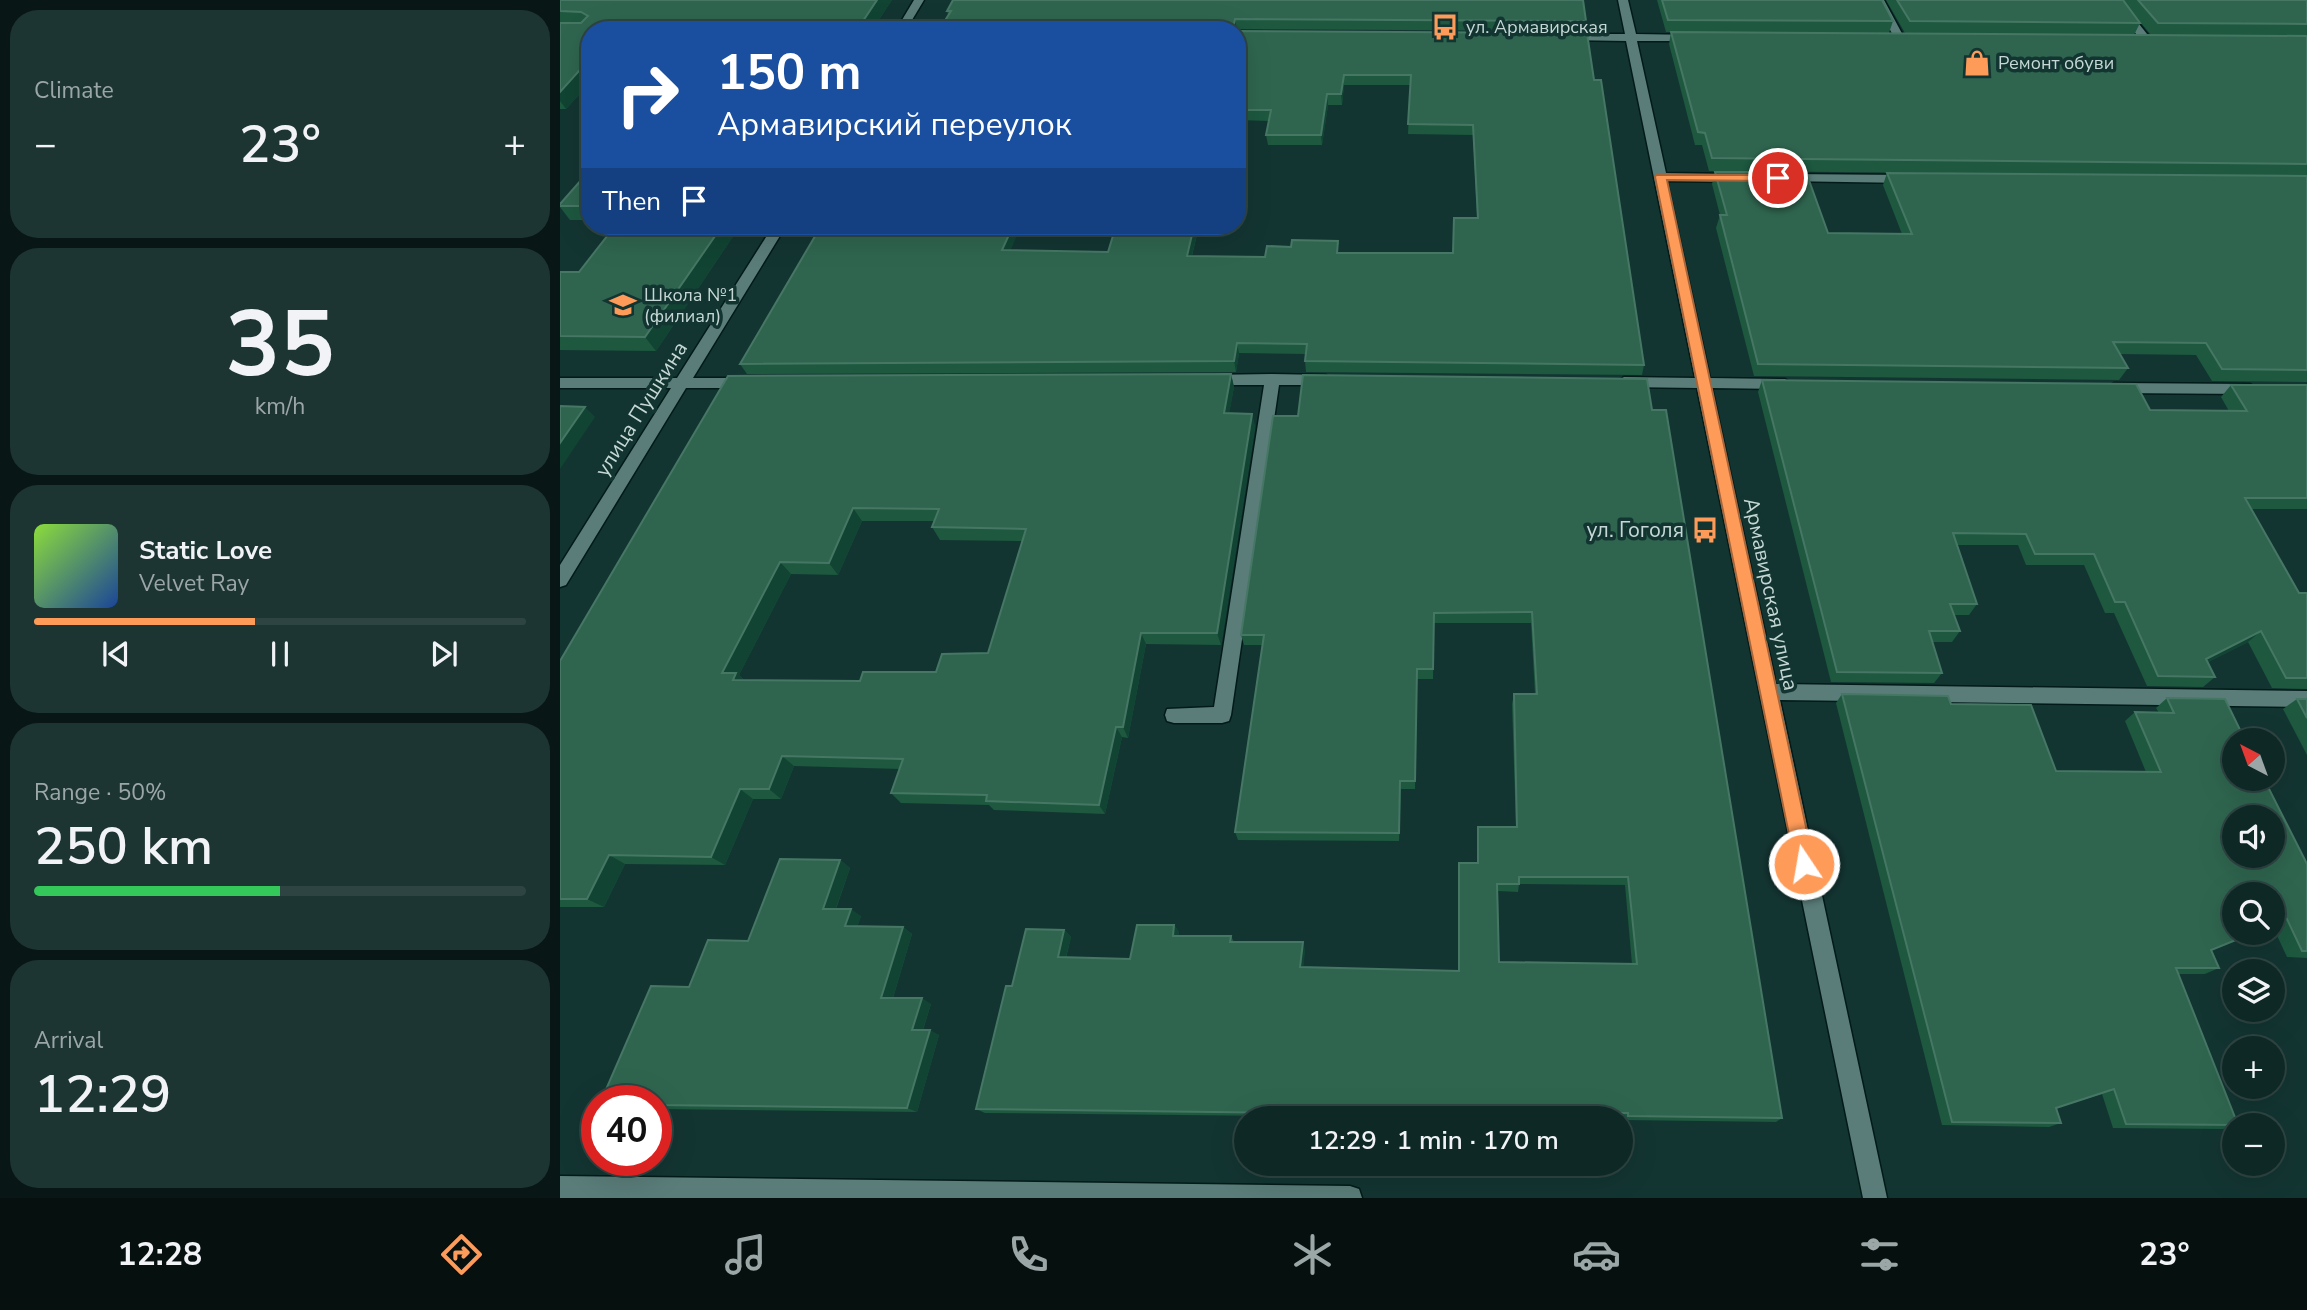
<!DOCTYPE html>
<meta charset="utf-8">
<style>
body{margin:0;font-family:"Nunito Sans",sans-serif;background:#1c3432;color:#f1f3f6;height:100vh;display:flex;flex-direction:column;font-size:26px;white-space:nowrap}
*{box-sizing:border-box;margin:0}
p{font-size:23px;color:#9ba6a7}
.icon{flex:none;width:38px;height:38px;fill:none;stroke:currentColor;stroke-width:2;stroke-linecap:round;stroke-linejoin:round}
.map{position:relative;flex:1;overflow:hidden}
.details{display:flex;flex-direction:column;gap:10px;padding:10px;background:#081615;width:560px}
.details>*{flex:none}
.top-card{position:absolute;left:21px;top:21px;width:665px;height:214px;border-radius:28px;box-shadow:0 7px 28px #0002,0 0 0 2px #2e4443;background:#1a4fa0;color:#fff;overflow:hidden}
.needle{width:46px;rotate:319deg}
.controls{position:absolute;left:1662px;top:728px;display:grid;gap:14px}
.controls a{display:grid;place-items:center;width:63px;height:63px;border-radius:50%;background:#0e2826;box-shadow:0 7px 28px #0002,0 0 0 2px #2e4443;font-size:35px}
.speed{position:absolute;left:21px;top:1085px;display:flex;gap:14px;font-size:35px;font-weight:700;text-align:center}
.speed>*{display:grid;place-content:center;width:91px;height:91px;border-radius:50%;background:#0e2826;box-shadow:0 7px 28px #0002,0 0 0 2px #2e4443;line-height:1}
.speed .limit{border:10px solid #d22;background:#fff;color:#111}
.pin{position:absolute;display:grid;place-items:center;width:60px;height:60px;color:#fff;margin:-30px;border:4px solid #fff;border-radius:50%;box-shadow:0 2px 7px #0007}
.me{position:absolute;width:77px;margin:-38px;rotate:348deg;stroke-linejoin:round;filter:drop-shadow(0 0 5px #0008)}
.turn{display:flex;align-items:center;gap:24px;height:147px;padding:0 21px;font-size:32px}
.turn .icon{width:91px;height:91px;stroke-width:2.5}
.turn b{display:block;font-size:49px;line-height:60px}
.then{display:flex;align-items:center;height:66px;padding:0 21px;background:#0003;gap:14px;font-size:26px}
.big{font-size:52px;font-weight:600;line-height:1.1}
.details .card{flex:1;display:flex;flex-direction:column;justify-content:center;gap:10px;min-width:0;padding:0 24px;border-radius:28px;background:#1c3432}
.details .dial{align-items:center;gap:0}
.dial b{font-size:91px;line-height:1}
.song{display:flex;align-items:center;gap:21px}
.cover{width:84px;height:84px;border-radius:10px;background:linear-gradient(135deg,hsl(90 70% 55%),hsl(220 70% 35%))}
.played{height:7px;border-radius:4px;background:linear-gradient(90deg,#ff9b59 45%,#2e4443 45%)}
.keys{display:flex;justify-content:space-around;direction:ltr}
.heat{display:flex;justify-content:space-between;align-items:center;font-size:38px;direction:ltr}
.charge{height:10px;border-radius:5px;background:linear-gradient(90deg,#34c759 50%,#2e4443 0)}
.trip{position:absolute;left:674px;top:1106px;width:399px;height:70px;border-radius:35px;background:#0e2826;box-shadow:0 7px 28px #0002,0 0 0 2px #2e4443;font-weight:600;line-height:70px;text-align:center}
.tab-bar{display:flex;height:112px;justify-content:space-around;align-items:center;background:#06100f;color:#9ba6a7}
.tab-bar .icon{width:49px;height:49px}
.tab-bar .current{color:#ff9b59}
.tab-bar b{font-size:32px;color:#f1f3f6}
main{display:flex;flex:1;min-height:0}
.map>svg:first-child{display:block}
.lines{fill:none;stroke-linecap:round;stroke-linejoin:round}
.minor-casing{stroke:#021b19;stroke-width:3}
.minor{fill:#5a7d79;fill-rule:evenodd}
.wall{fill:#1d583f;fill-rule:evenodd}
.shaded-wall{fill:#143}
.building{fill:#2f654f;stroke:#467764;stroke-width:2;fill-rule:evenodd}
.route{fill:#ff9b59;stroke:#a6653a;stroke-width:2}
.labels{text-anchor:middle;stroke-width:7;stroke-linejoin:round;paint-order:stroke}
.far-poi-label{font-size:18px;fill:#c5d8d5;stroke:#133532;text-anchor:start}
.street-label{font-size:21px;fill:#c5d8d5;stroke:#133532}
.poi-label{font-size:21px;fill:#c5d8d5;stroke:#133532;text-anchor:end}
</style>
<main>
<section class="details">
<div class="card"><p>Climate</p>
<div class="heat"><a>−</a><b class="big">23°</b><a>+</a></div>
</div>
<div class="card dial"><b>35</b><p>km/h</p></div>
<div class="card">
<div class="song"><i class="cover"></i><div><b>Static Love</b><p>Velvet Ray</p></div></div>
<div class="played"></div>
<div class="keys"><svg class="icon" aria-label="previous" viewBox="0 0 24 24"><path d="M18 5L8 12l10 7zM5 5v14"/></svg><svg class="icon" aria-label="pause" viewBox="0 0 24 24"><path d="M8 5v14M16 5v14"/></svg><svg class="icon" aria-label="next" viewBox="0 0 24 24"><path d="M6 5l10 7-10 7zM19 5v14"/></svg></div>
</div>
<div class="card"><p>Range · 50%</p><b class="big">250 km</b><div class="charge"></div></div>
<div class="card"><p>Arrival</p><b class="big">12:29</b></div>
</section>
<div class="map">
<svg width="1747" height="1198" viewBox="0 0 1747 1198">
<rect width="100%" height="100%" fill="#133532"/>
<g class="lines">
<g class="minor-casing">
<g id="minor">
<polygon points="354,0 364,0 346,30 336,30"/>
<polygon points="1058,0 1068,0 1076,34 1135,35 1140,38 1135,41 1077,41 1106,173 1177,174 1183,178 1177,182 1107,181 1150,378 1225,379 1232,384 1225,389 1152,388 1216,684 1747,691 1747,707 1220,700 1327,1198 1303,1198 1137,388 1064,387 1057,382 1064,377 1135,378 1066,41 1005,40 1000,37 1005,34 1065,34"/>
<polygon points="1314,0 1324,0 1345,39 1344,41 1336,41"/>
<polygon points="1550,0 1560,0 1591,39 1591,43 1583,43"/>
<polygon points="1226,174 1348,175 1354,179 1348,183 1222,181 1222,175"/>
<polygon points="213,226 226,226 133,378 185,378 192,383 185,388 126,388 6,585 0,587 0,565 111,388 0,388 0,378 117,378"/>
<polygon points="712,374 766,375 773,380 766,385 719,385 671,715 669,721 662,723 614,723 607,721 605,715 607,709 654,707 704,385 647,385 640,380 647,375"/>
<polygon points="1554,383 1690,384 1697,389 1690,394 1554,393 1547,388"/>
<polygon points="0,1176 790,1186 799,1189 802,1198 0,1198"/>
</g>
</g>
<use href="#minor" class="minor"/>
</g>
<g class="wall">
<polygon points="0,0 332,0 312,30 30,30 30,83 6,109 0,109"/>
<path d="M1097 0H1322L1333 21 1329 33H1345L1326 0H1747V176L1149 171 1142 145H1135L1109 44 1111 32H1204H1106ZM1566 5 1591 35H1574L1580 23Z"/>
<polygon points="387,11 1026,21 1025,31 677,29 379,30 388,15"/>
<polygon points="677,31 1034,80 1084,365 1082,375 746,372 745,361 746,354 679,353 676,372 187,374 180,364 451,250 548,252 556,226 639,226 632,256 705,257 779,253 893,253 917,218 913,135 848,134 850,85 784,85 782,105 768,105 762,145 708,145 706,135 709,121 677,120"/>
<polygon points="30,170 30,220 10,220 0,207 0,204"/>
<polygon points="1155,172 1268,233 1342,234 1323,185 1327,173 1747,176 1747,382 1652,381 1636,355 1560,354 1568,368 1559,380 1194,376 1156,228 1160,215 1152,184"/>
<polygon points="55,226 180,226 96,351 0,350 0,272 19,272"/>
<path d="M671 374 674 387 669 413 692 414 695 427 661 645 586 644 568 738 562 737 545 814 434 810 429 805 341 803 331 793 340 769 234 766 221 799H193L165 865 65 864 44 907H0V661L168 376ZM302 521H375L372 527 380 540 462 541 428 653 376 672 300 681 184 680 179 675 231 574 278 575Z"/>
<polygon points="1202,380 1590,410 1669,411 1661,397 1671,385 1747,385 1747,509 1691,509 1739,593 1747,593 1747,689 1712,688 1688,642 1648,662 1655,677 1643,687 1587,686 1554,613 1545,613 1524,565 1466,565 1458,545 1397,545 1417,604 1409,615 1394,615 1400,631 1392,642 1372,642 1382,673 1374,683 1271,682 1198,392"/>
<path d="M1092 410 1222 1118 1216 1122 1064 1120V1117L889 1118 425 1113 416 1109 452 986 504 930 511 937 506 958 570 959 614 925 619 932 618 936H671L674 942 745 949 743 967 899 971 917 863 918 827H956L952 704 954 694H975L971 623H874L873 679H857L855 789H841L839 841 678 840 675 832 702 645H684L681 635 738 416ZM959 884 1065 885 1072 964 939 962 938 891 958 892Z"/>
<polygon points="1282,694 1391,704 1496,771 1586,772 1565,721 1575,712 1599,713 1596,708 1607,698 1747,864 1747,958 1727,957 1713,927 1713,894 1675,933 1695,933 1651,951 1659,968 1645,974 1618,974 1675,1126 1663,1129 1553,1128 1542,1094 1496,1108 1501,1123 1489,1127 1382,1125 1276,703"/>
<polygon points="1737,699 1747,699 1747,755 1723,709"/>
<polygon points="280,860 290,868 276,909 301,916 297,927 343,927 352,934 333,998 371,1004 363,1030 379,1035 357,1112 96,1109 96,1101 129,987 188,941"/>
</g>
<g class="shaded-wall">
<polygon points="317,0 332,0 312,30 297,30"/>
<polygon points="675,19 677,30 673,30 673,28"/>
<polygon points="26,63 30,68 30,83 6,109 0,101 0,92"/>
<polygon points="784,75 784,85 782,105 781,94"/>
<polygon points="767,94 768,105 762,145 761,135"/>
<polygon points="162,226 180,226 96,351 85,337"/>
<polygon points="453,226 461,226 446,261 442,250"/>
<polygon points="634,226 639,226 629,267 627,256"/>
<polygon points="677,343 679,353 676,372 674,361"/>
<polygon points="671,374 674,387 667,426 664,413"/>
<polygon points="25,407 35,417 0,469 0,443"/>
<polygon points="692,414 695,427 661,645 657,633"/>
<polygon points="293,508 302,521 278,575 269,563"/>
<polygon points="220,562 231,574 179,675 188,684 185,691 162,673"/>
<polygon points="1701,631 1688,642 1634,669 1646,659"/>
<polygon points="581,633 586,644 568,738 563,727"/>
<polygon points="556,727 562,737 545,814 539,805"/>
<polygon points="222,756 234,766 221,799 209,789"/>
<polygon points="840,781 841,789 839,841 839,833"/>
<polygon points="180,789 193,799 165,865 151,857"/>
<polygon points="49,855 65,864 44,907 27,899"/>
<polygon points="280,860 290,868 273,916 263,909"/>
<polygon points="291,909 301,916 295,933 285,926"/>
<polygon points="614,925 619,932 617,942 613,936"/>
<polygon points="343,927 352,934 331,1004 321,998"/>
<polygon points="504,930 511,937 504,964 498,957"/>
<polygon points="743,942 745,949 743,973 740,967"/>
<polygon points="362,998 371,1004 361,1035 352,1030"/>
<polygon points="370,1030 379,1035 357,1112 347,1108"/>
</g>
<g class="building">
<polygon points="0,0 317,0 297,30 30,30 30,66 26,63 0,92 0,23 21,23 28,16 21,12 0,11"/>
<polygon points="393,0 1023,0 1026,21 675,19 673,28 675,30 379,30 391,11 387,11"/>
<polygon points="1102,0 1322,0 1333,21 1108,20"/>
<polygon points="1337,0 1563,0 1580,23 1350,21"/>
<polygon points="1578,0 1747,0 1747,24 1598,23"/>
<polygon points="677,31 1027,33 1034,80 1041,80 1084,365 745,361 747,344 677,343 674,361 180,364 261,226 453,226 442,250 548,252 556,226 634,226 627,256 705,257 707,246 731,247 732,240 778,241 777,253 893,253 894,218 918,218 913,125 848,124 851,75 784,75 781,94 767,94 761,135 706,135 711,110 677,110"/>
<polygon points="1111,32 1747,36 1747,164 1152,158 1145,133 1138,132"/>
<polygon points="30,170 30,206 0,206 0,204"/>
<polygon points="1155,172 1246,172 1268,233 1352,234 1327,173 1747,176 1747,370 1662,369 1646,343 1553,342 1568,368 1198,364 1160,215 1167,215"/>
<polygon points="55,226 162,226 85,337 0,336 0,272 19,272"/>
<path d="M671 374 664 413 692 414 657 633H581L563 727H556L539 805 426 801 427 795 331 793 343 759 222 756 209 789H180L151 857 49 855 27 899H0V661L168 376ZM293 508 379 509 372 527 466 529 428 653 382 654 376 672H303L300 681 173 680 176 673H162L220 562 269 563Z"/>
<path d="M743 375 1087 379 1092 410H1106L1222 1118 1068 1116V1113H986V1116L416 1109 446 986H452L466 929 504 930 498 957 570 959 577 925H614L613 936H671L670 942H743L740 967 899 971V863H918V827H957L954 694H977L972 612 874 613 873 669H857L855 781H840L839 833 675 832 704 635H681L713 416H738ZM959 877H1068L1077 964 939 962 937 884H959Z"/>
<polygon points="1202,380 1576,384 1590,410 1687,411 1671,385 1747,385 1747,498 1685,498 1739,593 1747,593 1747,678 1726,678 1701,631 1646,659 1655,677 1598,676 1565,602 1555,602 1534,554 1475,554 1466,534 1393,533 1417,604 1390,604 1400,631 1369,631 1382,673 1277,672"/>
<polygon points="0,406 25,407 0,443"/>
<path d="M1282 694 1388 696 1391 704 1471 705 1496 771 1601 772 1575 712 1614 713 1607 698 1665 699 1685 740H1675V779H1704L1747 864V951H1742L1727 919 1713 925V894H1675V933H1693L1651 950 1659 968H1616L1678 1125 1566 1124 1554 1089 1496 1108 1501 1123 1392 1122ZM1675 817H1713V856H1675Z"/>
<polygon points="1737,699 1747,699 1747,718"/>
<polygon points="220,859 280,860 263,909 291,909 285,926 343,927 321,998 362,998 352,1030 370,1030 347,1108 96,1105 96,1101 41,1101 91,986 129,987 148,940 188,941"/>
</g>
<polygon class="route" points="1096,175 1218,175 1224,178 1218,181 1107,180 1254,864 1251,870 1244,873 1238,870 1235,864 1095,177"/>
<defs>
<g id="bus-bare" transform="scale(2.1)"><path d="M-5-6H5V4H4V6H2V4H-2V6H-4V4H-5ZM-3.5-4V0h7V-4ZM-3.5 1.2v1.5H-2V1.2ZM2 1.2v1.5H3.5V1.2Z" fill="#ff9b59" stroke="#133532" stroke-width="2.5" paint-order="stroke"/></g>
<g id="shop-bare" transform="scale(2.1)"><path d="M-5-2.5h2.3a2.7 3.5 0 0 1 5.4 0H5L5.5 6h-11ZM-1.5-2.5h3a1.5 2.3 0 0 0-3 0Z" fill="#ff9b59" stroke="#133532" stroke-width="2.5" paint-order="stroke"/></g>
<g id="school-bare" transform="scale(2.1)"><path d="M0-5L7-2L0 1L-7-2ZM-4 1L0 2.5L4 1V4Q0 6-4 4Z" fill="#ff9b59" stroke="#133532" stroke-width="2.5" paint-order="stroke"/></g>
</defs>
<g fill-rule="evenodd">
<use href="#bus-bare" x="885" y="27"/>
<use href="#shop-bare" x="1417" y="63"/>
<use href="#school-bare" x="63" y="305"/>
<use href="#bus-bare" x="1145" y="530"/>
</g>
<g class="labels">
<g class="far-poi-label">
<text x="906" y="33">ул. Армавирская</text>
<text x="1438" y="69">Ремонт обуви</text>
<text x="84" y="301">Школа №1<tspan x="84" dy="21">(филиал)</tspan></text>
</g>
<g class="street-label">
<text transform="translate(81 409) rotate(-58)" y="7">улица Пушкина</text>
<text transform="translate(1211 594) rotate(78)" y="7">Армавирская улица</text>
</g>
<g class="poi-label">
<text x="1124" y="537">ул. Гоголя</text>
</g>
</g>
</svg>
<div class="controls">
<a><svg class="needle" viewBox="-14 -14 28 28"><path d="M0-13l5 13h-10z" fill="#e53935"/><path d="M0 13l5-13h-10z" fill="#9ba6a7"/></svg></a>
<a><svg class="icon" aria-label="sound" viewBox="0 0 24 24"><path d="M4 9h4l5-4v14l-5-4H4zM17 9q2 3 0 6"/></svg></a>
<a><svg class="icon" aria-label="search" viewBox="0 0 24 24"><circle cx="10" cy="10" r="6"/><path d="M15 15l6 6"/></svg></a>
<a><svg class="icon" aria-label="layers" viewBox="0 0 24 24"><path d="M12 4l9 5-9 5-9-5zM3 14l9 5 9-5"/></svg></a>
<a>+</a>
<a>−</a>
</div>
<div class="speed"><div class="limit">40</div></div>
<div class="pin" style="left:1218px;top:178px;background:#d93025"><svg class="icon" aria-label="arrive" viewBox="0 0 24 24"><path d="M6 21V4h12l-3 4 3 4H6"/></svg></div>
<svg class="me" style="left:1244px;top:864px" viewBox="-20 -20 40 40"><circle r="17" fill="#ff9b59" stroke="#fff" stroke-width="3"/><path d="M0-11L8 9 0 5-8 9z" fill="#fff"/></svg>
<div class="trip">12:29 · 1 min · 170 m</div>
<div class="top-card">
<div class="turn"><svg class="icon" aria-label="right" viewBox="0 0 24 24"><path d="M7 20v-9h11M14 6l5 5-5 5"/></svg><div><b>150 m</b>Армавирский переулок</div></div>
<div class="then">Then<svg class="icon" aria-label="arrive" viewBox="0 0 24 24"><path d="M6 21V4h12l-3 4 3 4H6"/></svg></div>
</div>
</div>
</main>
<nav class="tab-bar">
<b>12:28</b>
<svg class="icon current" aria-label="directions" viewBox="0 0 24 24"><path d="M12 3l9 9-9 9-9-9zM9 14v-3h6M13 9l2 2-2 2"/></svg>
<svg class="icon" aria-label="music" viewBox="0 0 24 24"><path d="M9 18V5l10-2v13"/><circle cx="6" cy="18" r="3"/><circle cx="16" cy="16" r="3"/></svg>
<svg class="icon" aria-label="phone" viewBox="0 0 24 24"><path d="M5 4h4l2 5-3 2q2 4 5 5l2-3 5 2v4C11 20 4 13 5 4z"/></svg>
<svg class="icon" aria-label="climate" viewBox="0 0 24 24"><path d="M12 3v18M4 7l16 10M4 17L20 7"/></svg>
<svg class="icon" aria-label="car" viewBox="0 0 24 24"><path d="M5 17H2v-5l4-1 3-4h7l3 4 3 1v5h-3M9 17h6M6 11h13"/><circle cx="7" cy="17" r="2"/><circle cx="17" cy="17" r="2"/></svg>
<svg class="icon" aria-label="filters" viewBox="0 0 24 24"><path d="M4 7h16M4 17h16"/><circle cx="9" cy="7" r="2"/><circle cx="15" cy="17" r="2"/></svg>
<b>23°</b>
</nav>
